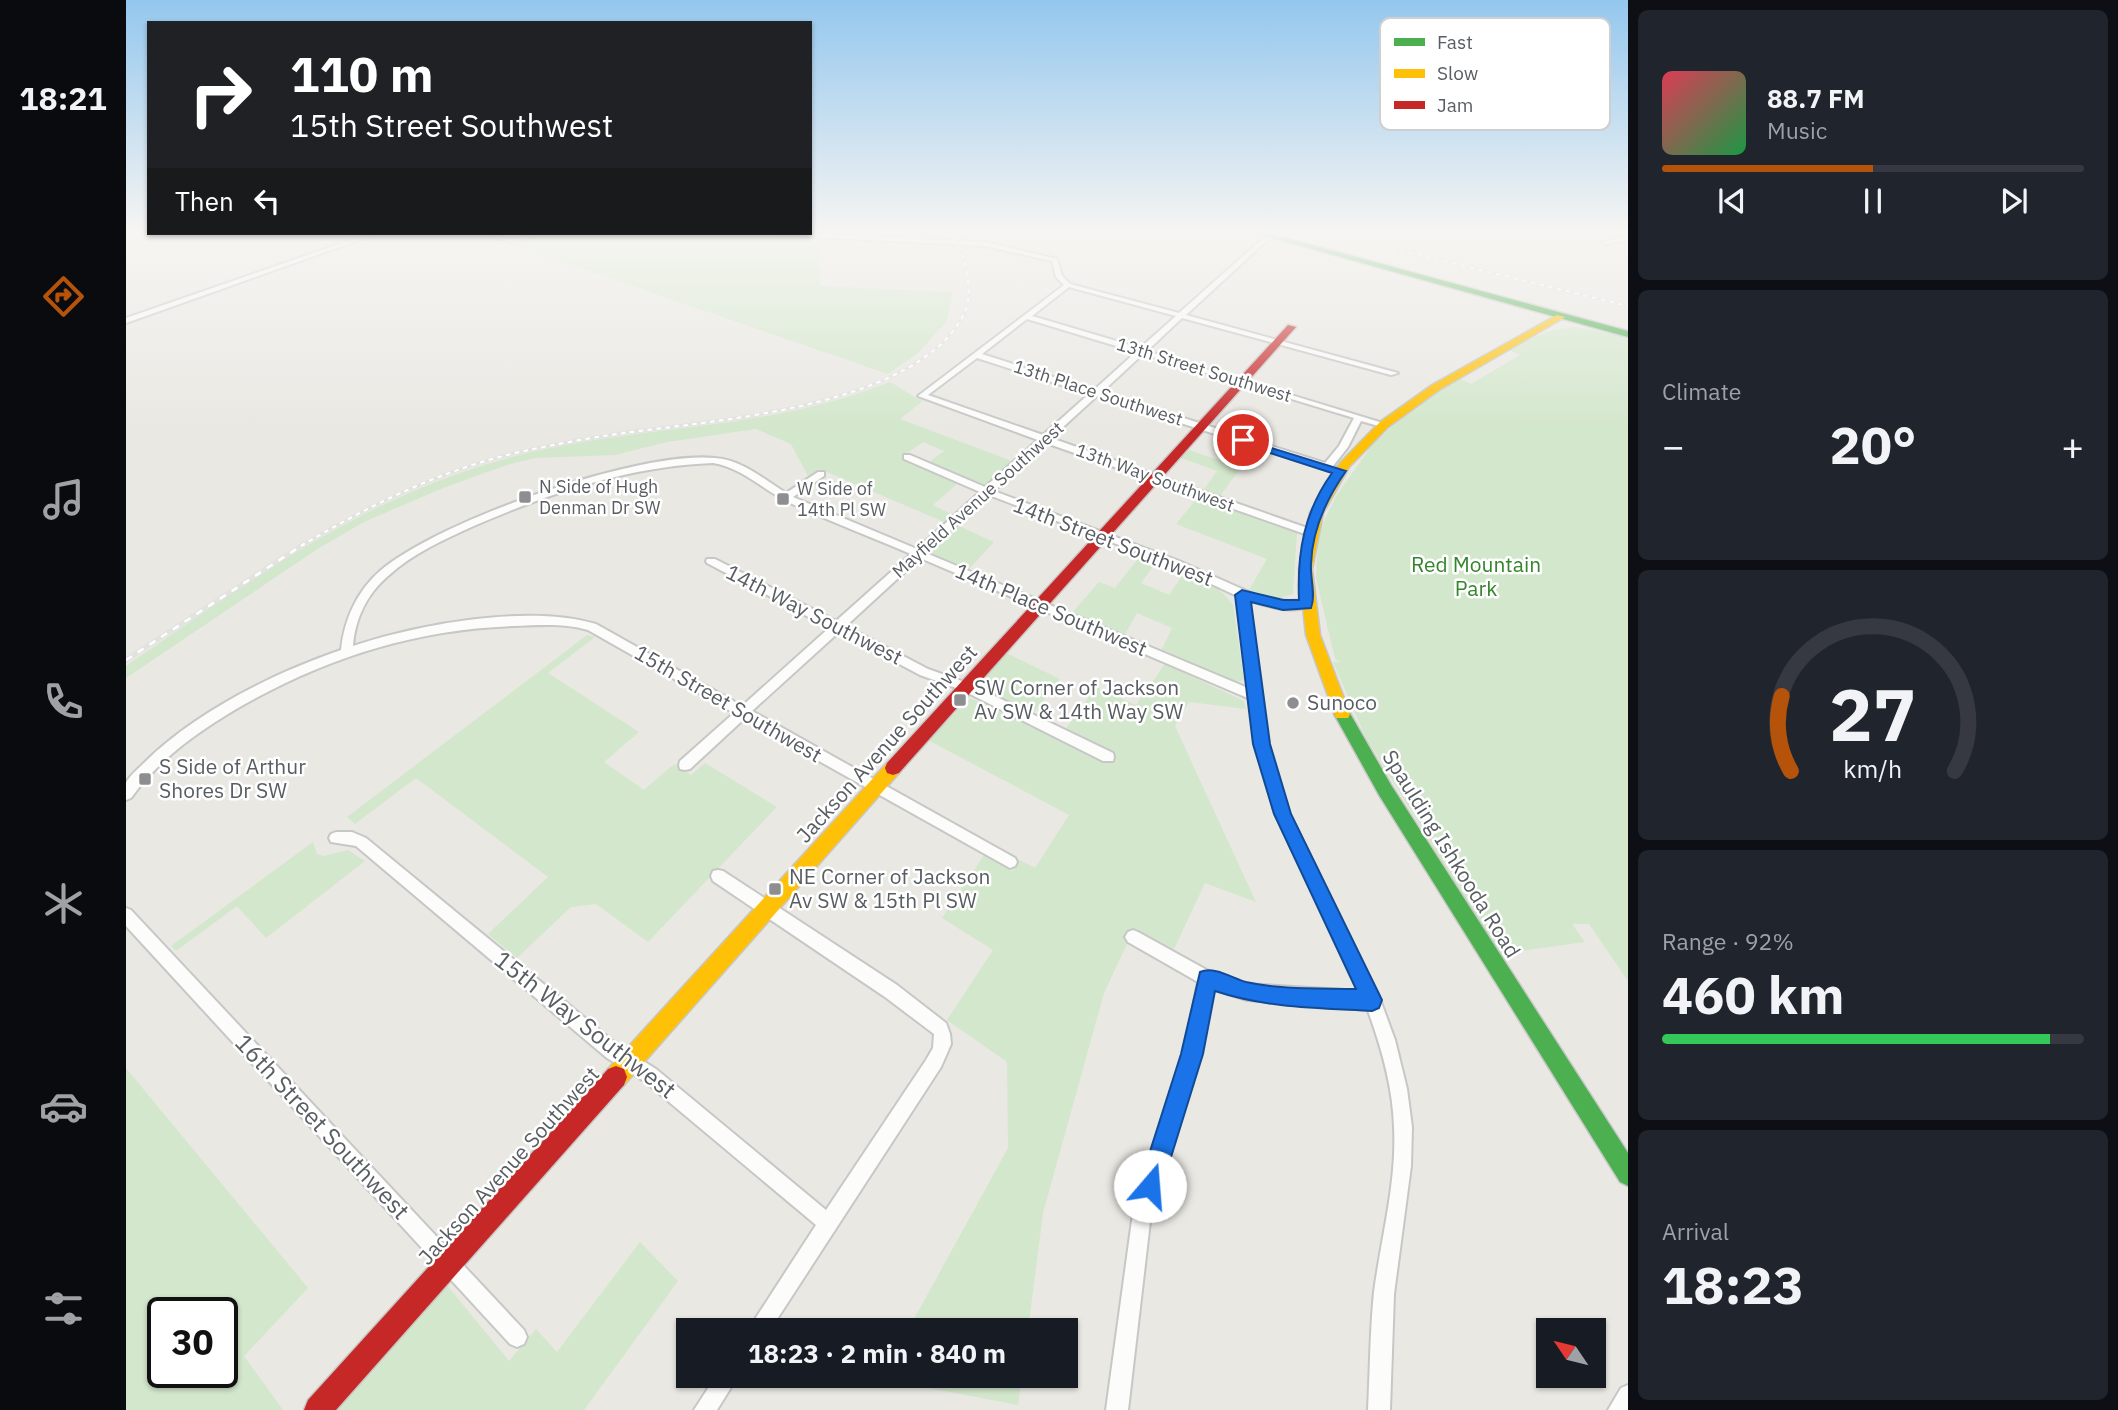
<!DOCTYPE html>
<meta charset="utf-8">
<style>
body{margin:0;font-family:"IBM Plex Sans",sans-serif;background:#20242c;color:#f1f3f6;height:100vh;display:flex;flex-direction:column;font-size:26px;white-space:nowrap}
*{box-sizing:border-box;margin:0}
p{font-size:23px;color:#9ea1a6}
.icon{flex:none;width:38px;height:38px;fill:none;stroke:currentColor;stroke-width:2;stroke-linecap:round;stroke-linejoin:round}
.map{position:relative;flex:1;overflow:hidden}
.details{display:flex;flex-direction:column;gap:10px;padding:10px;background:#0d0f14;width:490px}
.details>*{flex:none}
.guide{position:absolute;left:21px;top:21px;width:665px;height:214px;border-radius:0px;box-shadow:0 2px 5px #0004;background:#202124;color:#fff;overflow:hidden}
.needle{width:46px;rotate:305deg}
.tools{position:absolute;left:1410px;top:1318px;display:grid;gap:14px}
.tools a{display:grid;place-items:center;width:70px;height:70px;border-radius:0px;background:#171b24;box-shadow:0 2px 5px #0004;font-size:35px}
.speed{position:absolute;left:21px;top:1297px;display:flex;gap:14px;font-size:35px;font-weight:700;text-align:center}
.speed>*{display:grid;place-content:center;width:91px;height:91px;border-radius:50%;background:#171b24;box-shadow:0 2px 5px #0004;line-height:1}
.speed .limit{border:4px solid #111;border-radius:10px;background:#fff;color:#111}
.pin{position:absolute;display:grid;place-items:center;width:60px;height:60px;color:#fff;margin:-30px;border:4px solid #fff;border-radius:50%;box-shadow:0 2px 7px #0007}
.me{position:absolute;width:77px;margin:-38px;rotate:18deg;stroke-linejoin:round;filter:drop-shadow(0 0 5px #0008)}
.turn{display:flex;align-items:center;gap:24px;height:147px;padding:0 28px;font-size:32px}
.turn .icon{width:91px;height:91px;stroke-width:2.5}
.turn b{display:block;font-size:49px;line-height:60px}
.then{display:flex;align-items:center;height:66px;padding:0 28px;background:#0003;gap:14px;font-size:26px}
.big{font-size:52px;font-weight:800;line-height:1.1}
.details .tile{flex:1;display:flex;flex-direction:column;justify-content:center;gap:10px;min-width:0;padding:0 24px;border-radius:10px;background:#20242c}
.details .dial{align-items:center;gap:0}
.dial svg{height:182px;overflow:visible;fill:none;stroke:#363941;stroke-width:7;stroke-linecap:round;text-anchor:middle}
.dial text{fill:#f1f3f6;stroke:none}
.song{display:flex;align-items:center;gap:21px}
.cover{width:84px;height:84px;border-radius:10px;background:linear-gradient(135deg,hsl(350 70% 55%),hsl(140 70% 35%))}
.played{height:7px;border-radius:4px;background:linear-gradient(90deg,#b45309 50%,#363941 50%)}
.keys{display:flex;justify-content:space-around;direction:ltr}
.heat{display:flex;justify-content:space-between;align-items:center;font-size:38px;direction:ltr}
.charge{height:10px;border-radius:5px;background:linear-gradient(90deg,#34c759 92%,#363941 0)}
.trip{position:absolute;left:550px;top:1318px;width:402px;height:70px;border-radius:0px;background:#171b24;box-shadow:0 2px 5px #0004;font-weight:800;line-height:70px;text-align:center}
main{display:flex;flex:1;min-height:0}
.dock{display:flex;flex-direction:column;width:126px;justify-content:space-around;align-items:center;background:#090b0e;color:#9ea1a6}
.dock .icon{width:49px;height:49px}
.dock .active{color:#b45309}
.dock b{font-size:32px;color:#f1f3f6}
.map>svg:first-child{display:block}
.green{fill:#d3e7cc;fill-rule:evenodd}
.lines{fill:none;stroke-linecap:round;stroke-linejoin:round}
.street-casing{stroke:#c6c7c6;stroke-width:4}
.fast-casing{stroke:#c7c7c7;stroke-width:3}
.slow-casing{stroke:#c7c7c7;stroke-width:3}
.jam-casing{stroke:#c7c7c7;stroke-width:3}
.street{fill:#fcfcfb;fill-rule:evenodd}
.fast{fill:#4caf50;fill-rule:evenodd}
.slow{fill:#ffc107;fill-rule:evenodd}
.jam{fill:#c62828;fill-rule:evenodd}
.rail-far1-casing{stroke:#e2e2e1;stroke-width:3.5}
.rail-casing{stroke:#e2e2e1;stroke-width:5}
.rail-far1{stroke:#fff;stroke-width:2;stroke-dasharray:4.5;stroke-linecap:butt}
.rail{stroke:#fff;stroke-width:2.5;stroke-dasharray:7;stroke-linecap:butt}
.route{fill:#1a73e8;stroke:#114b97;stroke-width:2}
.poi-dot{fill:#8c8e90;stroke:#fff;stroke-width:2.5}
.labels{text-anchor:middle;stroke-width:5;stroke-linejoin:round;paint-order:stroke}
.far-street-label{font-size:18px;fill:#595e63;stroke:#fff}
.far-poi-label{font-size:18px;fill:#595e63;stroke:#fff;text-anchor:start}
.street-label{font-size:21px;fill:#595e63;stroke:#fff}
.park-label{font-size:21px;fill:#36852e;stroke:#fff}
.poi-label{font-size:21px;fill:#595e63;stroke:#fff;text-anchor:start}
.near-street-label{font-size:24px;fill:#595e63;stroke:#fff}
.key{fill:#fff;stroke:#cdcfd0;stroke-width:2}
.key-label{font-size:19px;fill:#595e63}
</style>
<main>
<nav class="dock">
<b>18:21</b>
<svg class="icon active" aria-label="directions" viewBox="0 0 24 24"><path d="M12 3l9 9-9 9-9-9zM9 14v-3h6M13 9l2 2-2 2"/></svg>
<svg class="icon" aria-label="music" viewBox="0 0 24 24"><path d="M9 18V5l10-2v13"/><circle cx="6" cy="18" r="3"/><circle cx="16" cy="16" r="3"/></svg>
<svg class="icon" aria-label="phone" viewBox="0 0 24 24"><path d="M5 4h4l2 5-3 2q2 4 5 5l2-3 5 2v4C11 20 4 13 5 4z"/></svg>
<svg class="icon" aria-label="climate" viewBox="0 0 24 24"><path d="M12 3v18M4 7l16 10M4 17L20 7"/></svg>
<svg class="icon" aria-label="car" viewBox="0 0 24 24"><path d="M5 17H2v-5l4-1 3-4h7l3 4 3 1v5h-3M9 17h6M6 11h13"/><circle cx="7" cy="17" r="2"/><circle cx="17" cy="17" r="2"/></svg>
<svg class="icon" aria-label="filters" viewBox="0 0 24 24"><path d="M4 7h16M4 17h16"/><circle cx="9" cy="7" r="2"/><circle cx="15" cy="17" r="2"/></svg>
</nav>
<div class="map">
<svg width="1502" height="1410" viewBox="0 0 1502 1410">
<rect width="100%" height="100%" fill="#eae8e3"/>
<g class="green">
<polygon points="684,231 824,231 826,241 671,233"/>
<polygon points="418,233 636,233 692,238 694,286 827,292 821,321 792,353 762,374 387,245"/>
<polygon points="1448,327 1502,336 1502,981 1463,924 1446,924 1459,942 1373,954 1239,736 1207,662 1215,662 1209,659 1190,578 1192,534 1209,498 1246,445 1289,405 1334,378 1345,384 1394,355 1381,349 1423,331"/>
<path d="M763 382C777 388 784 396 797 401L774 419 886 461 859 486 801 464 818 451 797 442 776 457 831 484 807 505 827 515 818 522 694 469 682 476 665 444 630 429 541 442 489 455 408 458 381 465 317 488 238 522 193 548 0 678V666C132 575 250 487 410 451 527 425 651 428 763 382Z"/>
<polygon points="1114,442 1130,447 1094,496 1077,491 1091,471 1055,458 1063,450 1099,462"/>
<polygon points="1072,497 1171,533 1167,594 1150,599 1123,590 1141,559 1050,524"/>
<polygon points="833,526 868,542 842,570 810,557 805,551"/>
<path d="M1015 555 1031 561 1015 583 1043 595 1059 572C1079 580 1095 588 1107 605L1118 680 1109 682 1035 651 1046 628 1011 613 998 636 945 614 973 582 989 588Z"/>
<polygon points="461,635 469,637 422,673 513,732 478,762 518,790 548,764 565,775 579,763 651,807 522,942 470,904 445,907 391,958 362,934 422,877 290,778 229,824 221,817"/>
<polygon points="880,653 934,679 906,715 856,689 853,684"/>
<polygon points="1039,664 1118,701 1120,709 1063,702 1049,726 1130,902 1079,883 1048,949 1008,929 978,993 917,1213 902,1330 782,1330 882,1148 881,1062 821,1020 867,950 816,918 858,855 886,871 894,860 909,868 943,815 802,740 844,698 932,739 970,687 1010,705"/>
<polygon points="187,842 191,854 198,856 222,850 239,861 140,938 111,906 50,951 45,946"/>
<path d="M0 1068 182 1288 118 1356 157 1410H0ZM37 1312H96V1372H37Z"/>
<polygon points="514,1242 552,1281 458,1410 210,1410 320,1284 383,1361 410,1329 431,1352"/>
<polygon points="757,1376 896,1376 892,1405 755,1379"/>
</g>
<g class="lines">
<g class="street-casing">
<g id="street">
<polygon points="11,231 10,232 0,236 0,232"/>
<polygon points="245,233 253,233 0,323 0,318"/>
<path d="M357 233C367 233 377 239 387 239 397 238 406 233 417 233L386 243Z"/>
<path d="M646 233H681L859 242 931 259 936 276 944 284 1053 313 1134 241 1145 235 1147 236V238L1138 243 1060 315 1272 373 1265 375 1056 318 1021 351 1260 424 1256 427 1235 421 1222 447 1207 466 1216 469V473L1213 474 971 396 925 438 1187 530V534H1179L920 443 868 491 1053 561 1132 596 1162 601 1180 600 1185 604C1171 616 1139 606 1122 600L1142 744 1163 814 1252 994 1269 1040 1281 1089 1286 1127 1285 1166 1268 1294 1264 1410H1242C1244 1371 1244 1331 1248 1292 1255 1238 1271 1182 1268 1127 1267 1087 1255 1046 1241 1008L1121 1000 1087 989 1074 1054 1025 1213 1002 1410H980L1007 1213 1058 1054 1072 982 1002 942 999 937 1002 932 1007 930 1012 932 1088 974 1121 984 1234 991 1149 814 1130 744 1124 699 794 558 720 626 802 669 844 684 987 753 988 757 987 761H977L836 690 794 675 713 632 626 711 889 858 891 862 889 866 884 868 618 719 564 769 559 770 554 769 553 765 554 761 608 713 462 630C438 623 412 625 388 626 292 629 202 657 119 704 75 729 35 757 5 798L0 800C0 795 0 788 0 783 3 776 13 768 18 763 69 712 148 673 215 650 218 620 231 591 254 571 312 521 513 450 589 458 617 460 637 479 660 493L692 472H698V476L667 497 791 549 854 492 778 459V455H784L859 487 912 440 792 396 938 285 930 277 926 261 859 246 649 235ZM943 287 1050 316 1014 348 906 316ZM901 319 1010 352 968 390 856 354ZM1017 354 1228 418 1213 446 1199 463 976 392ZM851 358 963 394 917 435 802 395ZM587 463C617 468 637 490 664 503 703 521 745 537 785 554L710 621 589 559H581L580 561 581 563 703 628 616 706 470 624C403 604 293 624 227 646 229 619 241 594 262 576 287 553 319 539 350 525 424 493 505 466 587 463ZM863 495 1045 565 1111 596 1122 688 800 553Z"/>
<polygon points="1502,236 1502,240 1479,244 1476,242"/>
<polygon points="210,832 226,832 240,838 493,1046 530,1069 700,1210 800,1060 807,1048 808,1034 759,997 587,881 585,876 587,871 592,870 597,871 771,985 820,1023 824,1034 825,1044 815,1067 644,1330 622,1330 690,1225 518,1081 481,1058 230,846 205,842 203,838 205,834"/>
<polygon points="0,908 5,910 398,1330 401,1337 398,1344 391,1347 384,1344 0,926"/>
<polygon points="590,1376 612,1376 591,1410 568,1410"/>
<polygon points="1502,1385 1502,1410 1482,1410 1495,1388"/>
</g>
</g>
<g class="fast-casing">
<g id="fast">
<polygon points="1121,231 1135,231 1502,331 1502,337"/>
<polygon points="1216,708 1222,710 1265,785 1502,1153 1502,1186 1494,1182 1253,795 1208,714 1210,710"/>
</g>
</g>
<g class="slow-casing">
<g id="slow">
<polygon points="1431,315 1439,317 1313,390 1262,427 1223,467 1197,513 1186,569 1194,635 1224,714 1222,718 1210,718 1180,635 1173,569 1184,513 1214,463 1254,422 1306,385"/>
<polygon points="767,761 773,763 775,768 773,773 498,1085 490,1088 482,1085 479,1077 482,1069 761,763"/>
</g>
</g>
<g class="jam-casing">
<g id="jam">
<polygon points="1162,325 1170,327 773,773 767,775 761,773 759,768 761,763"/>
<polygon points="490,1066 498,1069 501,1077 498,1085 210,1410 178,1410 182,1400 482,1069"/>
</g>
</g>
<use href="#street" class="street"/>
<use href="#fast" class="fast"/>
<use href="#slow" class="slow"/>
<use href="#jam" class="jam"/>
<g class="rail-far1-casing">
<g id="rail-far1">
<polyline points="1195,231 1502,306"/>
<path d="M175 546C242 506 313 471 389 453 425 445 462 438 498 433 591 420 791 407 838 314 850 289 836 256 830 231"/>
</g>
</g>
<g class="rail-casing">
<polyline id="rail" points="0,660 178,544"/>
</g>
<use href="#rail-far1" class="rail-far1"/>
<use href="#rail" class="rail"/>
</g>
<linearGradient id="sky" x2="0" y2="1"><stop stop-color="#94c7ee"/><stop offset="0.54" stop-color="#f6f5f2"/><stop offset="1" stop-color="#f6f5f2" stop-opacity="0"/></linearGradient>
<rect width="1502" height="429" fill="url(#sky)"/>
<path class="route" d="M1113 438 1220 471C1201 498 1186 529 1185 564 1184 578 1190 595 1185 608L1157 610 1125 602 1144 744 1165 814 1256 1000 1253 1008 1246 1011C1192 1008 1140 1008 1089 991L1077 1054 1036 1186 1033 1195 1024 1198 1016 1195 1013 1186 1055 1054 1074 972C1088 966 1106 978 1120 982 1155 990 1194 988 1230 989L1148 814 1127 744 1109 595 1116 590 1157 600H1173C1171 552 1178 512 1206 473L1113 443Z"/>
<g class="poi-dot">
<rect x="392" y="490" width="14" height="14" rx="3.5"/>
<rect x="650" y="492" width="14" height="14" rx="3.5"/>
<rect x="827" y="693" width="14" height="14" rx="3.5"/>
<circle cx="1167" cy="703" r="7"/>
<rect x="12" y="772" width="14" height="14" rx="3.5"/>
<rect x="642" y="882" width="14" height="14" rx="3.5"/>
</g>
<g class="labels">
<g class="far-street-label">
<text transform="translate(1078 370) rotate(17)" y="6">13th Street Southwest</text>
<text transform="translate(972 393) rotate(18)" y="6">13th Place Southwest</text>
<text transform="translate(1029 478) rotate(20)" y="6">13th Way Southwest</text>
<text transform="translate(852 500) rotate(-42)" y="6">Mayfield Avenue Southwest</text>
</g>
<g class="far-poi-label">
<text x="413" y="493">N Side of Hugh<tspan x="413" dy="21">Denman Dr SW</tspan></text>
<text x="671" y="495">W Side of<tspan x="671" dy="21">14th Pl SW</tspan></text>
</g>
<g class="street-label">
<text transform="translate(987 542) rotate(21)" y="7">14th Street Southwest</text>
<text transform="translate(925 610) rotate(23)" y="7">14th Place Southwest</text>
<text transform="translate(688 615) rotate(27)" y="7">14th Way Southwest</text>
<text transform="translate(602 704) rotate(30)" y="7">15th Street Southwest</text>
<text transform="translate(761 744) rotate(-48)" y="7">Jackson Avenue Southwest</text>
<text transform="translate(1325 854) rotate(58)" y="7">Spaulding Ishkooda Road</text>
<text transform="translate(383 1166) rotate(-48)" y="7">Jackson Avenue Southwest</text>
</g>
<g class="park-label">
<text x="1350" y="572">Red Mountain<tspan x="1350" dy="24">Park</tspan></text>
</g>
<g class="poi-label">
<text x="848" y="695">SW Corner of Jackson<tspan x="848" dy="24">Av SW &amp; 14th Way SW</tspan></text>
<text x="1181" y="710">Sunoco</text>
<text x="33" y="774">S Side of Arthur<tspan x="33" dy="24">Shores Dr SW</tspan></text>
<text x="663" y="884">NE Corner of Jackson<tspan x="663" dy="24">Av SW &amp; 15th Pl SW</tspan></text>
</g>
<g class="near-street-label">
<text transform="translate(459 1025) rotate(38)" y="8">15th Way Southwest</text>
<text transform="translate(196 1127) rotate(47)" y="8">16th Street Southwest</text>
</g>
</g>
<rect x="1254" y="18" width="230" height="112" rx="10" class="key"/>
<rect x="1268" y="38" width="31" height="8" fill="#4caf50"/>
<rect x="1268" y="69" width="31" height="9" fill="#ffc107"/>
<rect x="1268" y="101" width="31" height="8" fill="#c62828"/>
<g class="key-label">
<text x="1311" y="49">Fast</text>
<text x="1311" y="80">Slow</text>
<text x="1311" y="112">Jam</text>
</g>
</svg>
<div class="tools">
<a><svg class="needle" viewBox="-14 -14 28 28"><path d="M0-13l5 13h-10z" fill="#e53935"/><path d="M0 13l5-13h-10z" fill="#9ea1a6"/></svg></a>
</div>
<div class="speed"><div class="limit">30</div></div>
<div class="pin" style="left:1117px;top:440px;background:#d93025"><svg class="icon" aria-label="arrive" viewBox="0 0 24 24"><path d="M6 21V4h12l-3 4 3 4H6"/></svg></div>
<svg class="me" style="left:1024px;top:1186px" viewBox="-20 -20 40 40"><circle r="19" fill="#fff"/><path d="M0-13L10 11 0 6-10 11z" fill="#1a73e8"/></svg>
<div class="trip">18:23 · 2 min · 840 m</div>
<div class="guide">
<div class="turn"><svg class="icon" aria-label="right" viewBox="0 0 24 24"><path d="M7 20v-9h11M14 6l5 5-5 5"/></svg><div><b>110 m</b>15th Street Southwest</div></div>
<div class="then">Then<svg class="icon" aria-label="left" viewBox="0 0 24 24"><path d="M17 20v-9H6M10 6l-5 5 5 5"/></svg></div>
</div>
</div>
<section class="details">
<div class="tile">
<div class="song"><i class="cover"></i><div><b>88.7 FM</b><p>Music</p></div></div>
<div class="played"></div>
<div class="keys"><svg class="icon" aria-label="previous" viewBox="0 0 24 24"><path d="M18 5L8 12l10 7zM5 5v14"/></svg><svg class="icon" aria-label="pause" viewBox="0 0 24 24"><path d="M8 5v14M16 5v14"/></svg><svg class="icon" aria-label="next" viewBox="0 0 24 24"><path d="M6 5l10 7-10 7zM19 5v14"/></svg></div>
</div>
<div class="tile"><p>Climate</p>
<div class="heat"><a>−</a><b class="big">20°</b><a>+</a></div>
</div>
<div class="tile dial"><svg viewBox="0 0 100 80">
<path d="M14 69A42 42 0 1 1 86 69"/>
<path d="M14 69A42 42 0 0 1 10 36" stroke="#b45309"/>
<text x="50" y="56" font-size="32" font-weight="700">27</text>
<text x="50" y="72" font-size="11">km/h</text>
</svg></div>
<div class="tile"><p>Range · 92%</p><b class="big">460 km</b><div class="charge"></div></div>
<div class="tile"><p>Arrival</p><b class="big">18:23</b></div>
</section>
</main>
